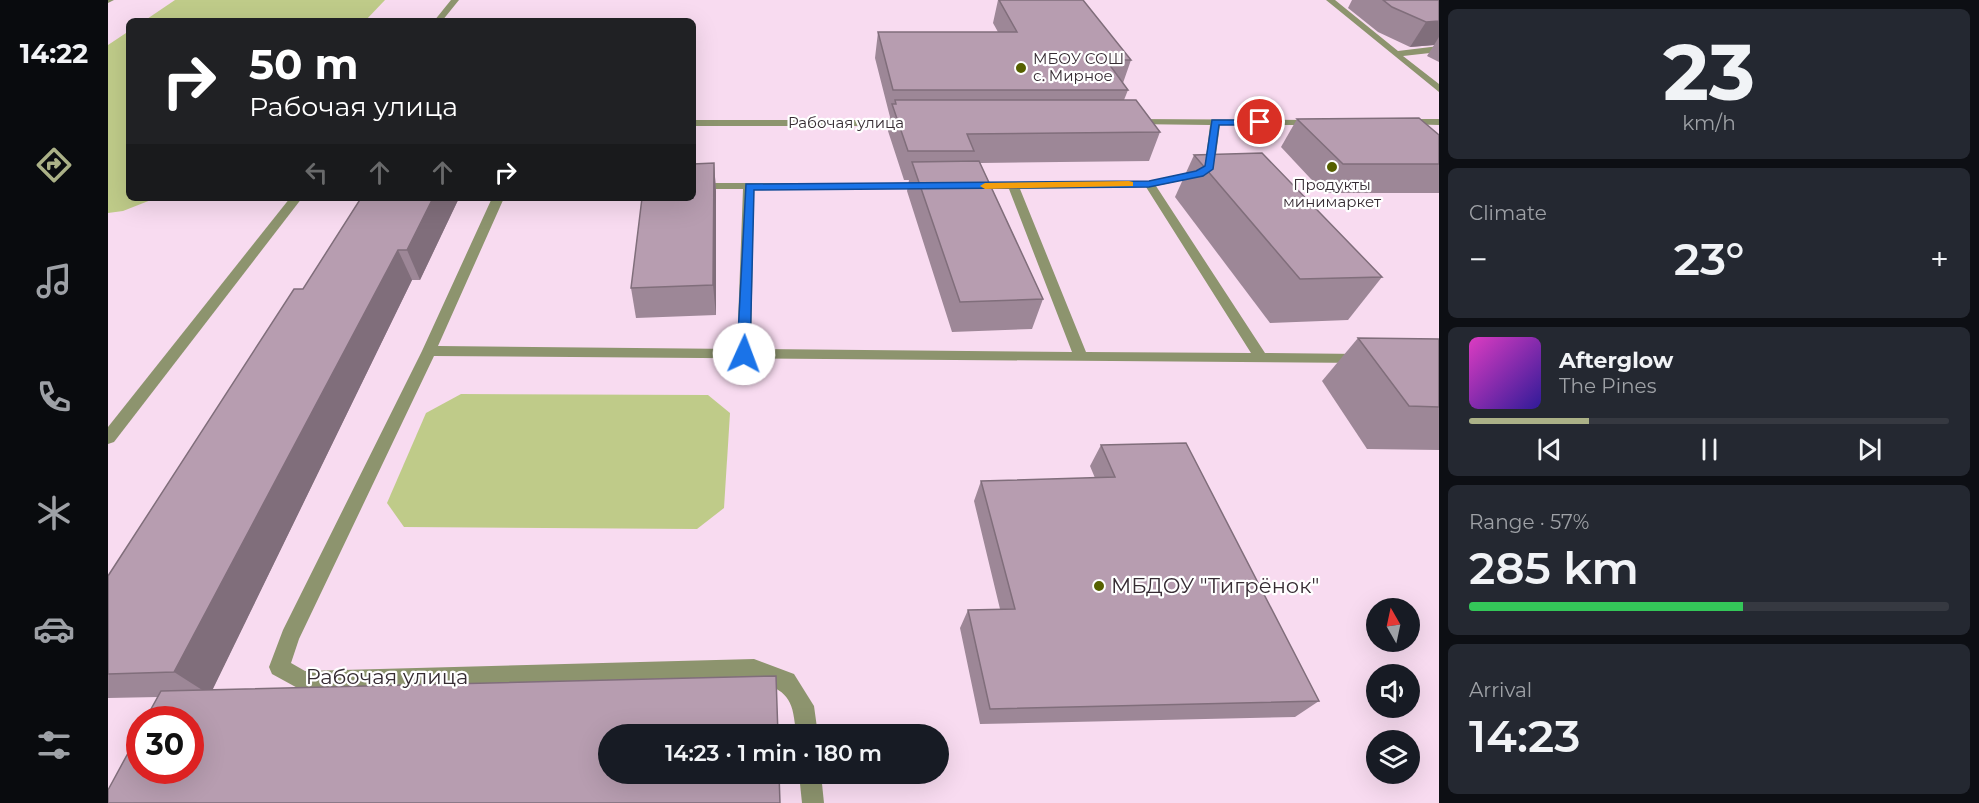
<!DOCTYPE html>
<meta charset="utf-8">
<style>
body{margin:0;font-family:Montserrat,sans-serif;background:#242831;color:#f1f3f6;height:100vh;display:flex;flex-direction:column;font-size:22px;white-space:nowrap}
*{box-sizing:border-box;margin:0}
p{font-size:20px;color:#9ea1a6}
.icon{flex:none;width:33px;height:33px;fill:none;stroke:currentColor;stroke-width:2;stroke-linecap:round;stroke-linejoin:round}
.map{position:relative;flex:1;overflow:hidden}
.drawer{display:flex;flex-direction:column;gap:9px;padding:9px;background:#0d0f14;width:540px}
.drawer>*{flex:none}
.banner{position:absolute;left:18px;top:18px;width:570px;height:183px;border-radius:9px;box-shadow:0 6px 24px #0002;background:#202124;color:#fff;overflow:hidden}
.needle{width:39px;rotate:351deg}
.tools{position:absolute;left:1258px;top:598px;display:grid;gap:12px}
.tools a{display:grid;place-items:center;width:54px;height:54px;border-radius:50%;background:#171b24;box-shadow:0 6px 24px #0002;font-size:30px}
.speed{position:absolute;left:18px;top:706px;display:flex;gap:12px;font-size:30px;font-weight:700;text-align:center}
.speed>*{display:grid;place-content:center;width:78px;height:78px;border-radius:50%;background:#171b24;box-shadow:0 6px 24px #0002;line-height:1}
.speed .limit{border:9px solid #d22;background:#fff;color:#111}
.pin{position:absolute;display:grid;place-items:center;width:51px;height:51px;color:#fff;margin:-26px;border:3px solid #fff;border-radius:50%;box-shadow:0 2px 6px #0007}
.me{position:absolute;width:66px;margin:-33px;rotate:2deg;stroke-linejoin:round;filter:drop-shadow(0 0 4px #0008)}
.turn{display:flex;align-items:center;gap:21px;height:126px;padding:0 24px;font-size:27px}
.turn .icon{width:78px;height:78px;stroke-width:2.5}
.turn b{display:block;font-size:42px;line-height:51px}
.lanes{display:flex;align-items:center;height:57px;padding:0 24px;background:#0003;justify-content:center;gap:30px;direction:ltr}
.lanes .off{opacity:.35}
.big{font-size:45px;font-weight:600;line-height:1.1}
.drawer .card{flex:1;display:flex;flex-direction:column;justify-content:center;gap:9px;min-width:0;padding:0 21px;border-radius:9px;background:#242831}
.drawer .dial{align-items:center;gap:0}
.dial b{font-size:78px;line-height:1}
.song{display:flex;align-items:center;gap:18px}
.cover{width:72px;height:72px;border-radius:9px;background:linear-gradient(135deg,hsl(310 70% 55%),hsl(250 70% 35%))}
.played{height:6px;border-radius:3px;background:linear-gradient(90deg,#abb187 25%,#363941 25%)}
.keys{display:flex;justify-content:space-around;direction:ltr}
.heat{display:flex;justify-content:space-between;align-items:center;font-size:33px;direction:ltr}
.charge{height:9px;border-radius:4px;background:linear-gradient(90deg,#34c759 57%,#363941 0)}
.trip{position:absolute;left:490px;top:724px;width:351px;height:60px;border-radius:30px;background:#171b24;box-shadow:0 6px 24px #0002;font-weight:600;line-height:60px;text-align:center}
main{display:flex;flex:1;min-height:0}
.dock{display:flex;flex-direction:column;width:108px;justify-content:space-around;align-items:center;background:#090b0e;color:#9ea1a6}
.dock .icon{width:42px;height:42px}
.dock .current{color:#abb187}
.dock b{font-size:27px;color:#f1f3f6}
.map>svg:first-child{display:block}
.green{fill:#bfcb89}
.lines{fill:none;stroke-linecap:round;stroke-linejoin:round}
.minor{fill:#8d946e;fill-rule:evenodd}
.wall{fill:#9d8797}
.shaded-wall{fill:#806e7b}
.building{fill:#b79db0;stroke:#806e7b;stroke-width:1.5}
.route{fill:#1a73e8;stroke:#114b97;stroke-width:1.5}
.slow{fill:#f59e0b}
.poi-dot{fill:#566000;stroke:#fff;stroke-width:2}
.labels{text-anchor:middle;stroke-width:4.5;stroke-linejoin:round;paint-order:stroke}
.far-poi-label{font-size:15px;fill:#362c33;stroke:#fff;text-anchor:start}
.far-street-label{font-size:15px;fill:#362c33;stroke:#fff}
.near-poi-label{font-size:21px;fill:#362c33;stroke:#fff;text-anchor:start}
.near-street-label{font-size:21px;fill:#362c33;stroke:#fff}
</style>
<main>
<nav class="dock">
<b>14:22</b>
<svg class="icon current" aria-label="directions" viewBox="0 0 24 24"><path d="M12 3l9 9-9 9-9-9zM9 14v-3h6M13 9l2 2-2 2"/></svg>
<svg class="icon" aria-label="music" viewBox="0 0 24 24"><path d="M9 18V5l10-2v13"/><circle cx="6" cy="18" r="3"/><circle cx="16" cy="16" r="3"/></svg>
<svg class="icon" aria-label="phone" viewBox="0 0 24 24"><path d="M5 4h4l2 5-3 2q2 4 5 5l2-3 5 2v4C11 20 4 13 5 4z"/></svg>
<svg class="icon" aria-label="climate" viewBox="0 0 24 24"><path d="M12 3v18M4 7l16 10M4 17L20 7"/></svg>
<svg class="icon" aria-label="car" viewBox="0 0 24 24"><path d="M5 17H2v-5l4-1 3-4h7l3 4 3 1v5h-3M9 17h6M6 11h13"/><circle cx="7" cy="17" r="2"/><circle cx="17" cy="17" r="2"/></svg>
<svg class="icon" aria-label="filters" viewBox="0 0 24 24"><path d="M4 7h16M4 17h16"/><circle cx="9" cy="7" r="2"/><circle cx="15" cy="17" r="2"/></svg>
</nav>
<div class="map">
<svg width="1331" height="803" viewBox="0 0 1331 803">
<rect width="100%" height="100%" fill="#f8dbf0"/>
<g class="green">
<polygon points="67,0 277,0 257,21 36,21"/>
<polygon points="21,31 21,198 48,198 15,211 0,213 0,45"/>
<polygon points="353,394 600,395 622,413 616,508 589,529 296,527 279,503 318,413"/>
</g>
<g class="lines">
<g class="minor">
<polygon points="0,0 6,0 0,3"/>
<polygon points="343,0 351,0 334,21 326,21"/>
<polygon points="1218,0 1227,0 1290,51 1331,46 1331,52 1295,56 1331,84 1331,92"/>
<path d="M1025 119 1208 120V124L1205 125H1112L1106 169 1095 176 1048 186 1157 353 1253 354 1260 359 1258 363 326 356 191 639 183 663 197 671 646 659 686 674 706 706 710 735H688C685 698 681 692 646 679L195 691 164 674 161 667 175 630 314 351 384 198H396L330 346 629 349 635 189H585V183H820L825 186 824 188 646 189 643 349 964 352 901 189H862L857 186 862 183 1041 181 1088 171 1097 166 1102 125 1022 124V120ZM1038 187 1143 353 978 352 912 189Z"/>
<polygon points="1295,119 1331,119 1331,125 1292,124 1292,120"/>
<polygon points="585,120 800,120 805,123 800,126 585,126"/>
<polygon points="182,198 194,198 6,442 0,444 0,427"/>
<polygon points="691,774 713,774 716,803 694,803"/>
</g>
</g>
<g class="wall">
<polygon points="890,0 975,0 1023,60 1015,83 1020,90 1016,100 1052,132 1041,161 872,163 935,299 924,329 844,332 799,191 801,180 796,180 780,131 782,117 767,58 770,32 890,32 885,23"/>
<polygon points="1244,0 1331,0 1331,62 1319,56 1326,45 1302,47 1270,32 1240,8"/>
<polygon points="1189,119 1331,135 1331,193 1216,193 1173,147"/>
<polygon points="1086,155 1274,277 1240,320 1162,323 1067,197"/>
<polygon points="606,163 608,192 608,315 528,318 523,288"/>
<polygon points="253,198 351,198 312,280 304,280 104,690 50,697 0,698 0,576 195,289"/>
<polygon points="1250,338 1331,339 1331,450 1259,449 1214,381"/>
<polygon points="993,445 1211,701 1187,717 872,724 852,628 860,610 892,609 866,501 873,481 987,478 982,466"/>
</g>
<g class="shaded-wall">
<polygon points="1331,21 1331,37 1326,45 1302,47 1318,22"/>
<polygon points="606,163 608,192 608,315 605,285"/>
<polygon points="325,198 351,198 312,280 299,250"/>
<polygon points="290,250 304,280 102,695 66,672"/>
</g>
<g class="building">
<polygon points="891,0 975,0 1023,60 998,60 1020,90 785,90 770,32 909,32"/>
<polygon points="1275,0 1331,0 1331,21 1318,22 1284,7"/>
<polygon points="787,100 1028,100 1052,132 859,134 866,151 800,151 784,104 788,104"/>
<polygon points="1311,118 1331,135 1331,164 1235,164 1189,119"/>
<polygon points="1154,153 1274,277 1192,279 1086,155"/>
<polygon points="871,161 935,299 852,302 804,162"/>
<polygon points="606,163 605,285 523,288 534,198 585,198 585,164"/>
<polygon points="253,198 325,198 299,250 290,250 66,672 0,674 0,576 186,289 195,289"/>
<polygon points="1250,338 1331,339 1331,407 1301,406"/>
<polygon points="1078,443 1211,701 882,709 860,610 907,609 873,481 1007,477 993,445"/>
<polygon points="668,676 670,735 501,735 501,774 671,774 672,803 0,803 0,790 32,731 32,771 82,771 82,720 37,720 53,691"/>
</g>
<polygon class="route" points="1104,120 1152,120 1156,122 1152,125 1111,125 1105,169 1095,176 1041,187 646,190 642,354 636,358 629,354 638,184 1041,181 1088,171 1097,166"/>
<polygon class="slow" points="1021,181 1025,182 1025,186 877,189 872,186 877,183"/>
<g class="poi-dot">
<circle cx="913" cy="68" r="6"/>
<circle cx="1224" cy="167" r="6"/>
<circle cx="991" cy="586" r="6"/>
</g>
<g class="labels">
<g class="far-poi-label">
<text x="925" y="64">МБОУ СОШ<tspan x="925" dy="17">с. Мирное</tspan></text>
<text x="1224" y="190" text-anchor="middle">Продукты<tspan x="1224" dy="17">минимаркет</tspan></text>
</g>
<g class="far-street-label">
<text x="738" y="128">Рабочая улица</text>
</g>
<g class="near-poi-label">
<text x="1003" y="593">МБДОУ "Тигрёнок"</text>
</g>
<g class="near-street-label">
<text x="279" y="684">Рабочая улица</text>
</g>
</g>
</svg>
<div class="tools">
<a><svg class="needle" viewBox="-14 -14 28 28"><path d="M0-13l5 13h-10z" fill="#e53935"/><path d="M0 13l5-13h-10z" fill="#9ea1a6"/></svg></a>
<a><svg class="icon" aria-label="sound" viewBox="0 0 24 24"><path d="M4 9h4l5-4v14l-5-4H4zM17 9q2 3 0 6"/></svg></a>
<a><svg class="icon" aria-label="layers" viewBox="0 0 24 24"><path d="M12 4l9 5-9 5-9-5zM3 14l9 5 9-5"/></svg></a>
</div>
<div class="speed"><div class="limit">30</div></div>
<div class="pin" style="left:1152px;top:122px;background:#d93025"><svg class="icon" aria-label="arrive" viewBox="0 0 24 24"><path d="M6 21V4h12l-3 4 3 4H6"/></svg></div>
<svg class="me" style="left:636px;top:354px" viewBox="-20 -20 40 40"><circle r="19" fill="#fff"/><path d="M0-13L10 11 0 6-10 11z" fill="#1a73e8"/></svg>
<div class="trip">14:23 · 1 min · 180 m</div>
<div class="banner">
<div class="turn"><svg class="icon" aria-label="right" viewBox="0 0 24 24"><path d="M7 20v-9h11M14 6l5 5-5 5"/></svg><div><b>50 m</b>Рабочая улица</div></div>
<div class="lanes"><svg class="icon off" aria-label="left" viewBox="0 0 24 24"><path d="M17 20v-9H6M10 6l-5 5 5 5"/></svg><svg class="icon off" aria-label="ahead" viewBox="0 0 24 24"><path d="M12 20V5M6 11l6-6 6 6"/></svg><svg class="icon off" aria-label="ahead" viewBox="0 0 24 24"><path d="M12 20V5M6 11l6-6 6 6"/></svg><svg class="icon" aria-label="right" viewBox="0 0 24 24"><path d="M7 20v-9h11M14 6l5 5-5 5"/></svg></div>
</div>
</div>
<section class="drawer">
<div class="card dial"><b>23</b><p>km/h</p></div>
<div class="card"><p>Climate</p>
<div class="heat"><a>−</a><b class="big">23°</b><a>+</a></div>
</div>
<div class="card">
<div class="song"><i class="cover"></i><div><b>Afterglow</b><p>The Pines</p></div></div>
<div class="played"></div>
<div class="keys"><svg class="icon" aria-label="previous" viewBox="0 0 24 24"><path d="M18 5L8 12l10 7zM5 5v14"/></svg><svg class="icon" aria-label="pause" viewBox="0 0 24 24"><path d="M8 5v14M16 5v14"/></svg><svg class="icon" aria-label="next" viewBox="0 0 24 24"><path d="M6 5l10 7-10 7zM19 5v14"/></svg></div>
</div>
<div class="card"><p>Range · 57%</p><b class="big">285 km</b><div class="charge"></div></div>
<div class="card"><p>Arrival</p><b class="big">14:23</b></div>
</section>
</main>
